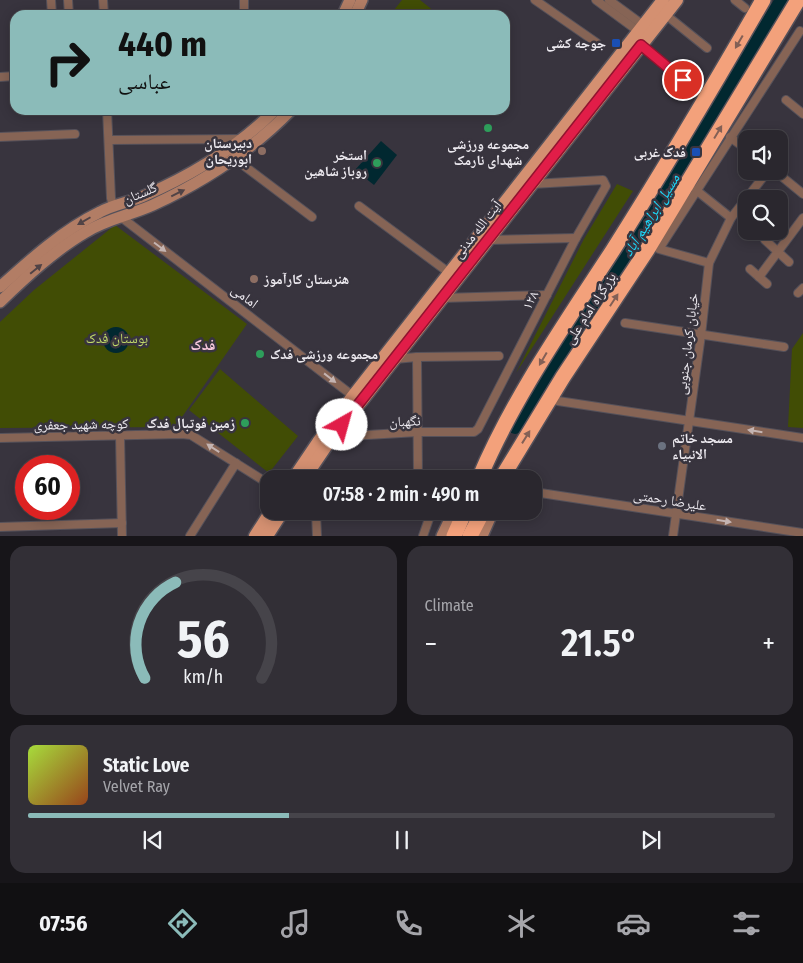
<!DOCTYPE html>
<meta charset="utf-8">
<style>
body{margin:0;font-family:"Fira Sans Condensed","Noto Naskh Arabic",sans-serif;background:#322f36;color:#f1f3f6;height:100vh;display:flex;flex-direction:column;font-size:19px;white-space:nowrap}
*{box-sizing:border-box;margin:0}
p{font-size:16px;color:#a5a5aa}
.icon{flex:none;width:28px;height:28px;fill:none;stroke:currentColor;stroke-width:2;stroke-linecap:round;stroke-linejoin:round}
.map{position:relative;height:536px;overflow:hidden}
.sheet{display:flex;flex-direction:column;gap:10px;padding:10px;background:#171519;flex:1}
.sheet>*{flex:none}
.banner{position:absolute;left:10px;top:10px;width:500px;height:105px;border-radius:15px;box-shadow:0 2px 12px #0003,0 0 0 1px #46444a;background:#8bbbb9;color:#111;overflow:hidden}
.controls{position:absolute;left:738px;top:130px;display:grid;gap:10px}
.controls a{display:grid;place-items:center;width:50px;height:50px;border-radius:10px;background:#2a272e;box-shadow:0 2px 12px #0003,0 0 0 1px #46444a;font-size:25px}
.speed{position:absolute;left:15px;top:455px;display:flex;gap:10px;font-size:25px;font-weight:700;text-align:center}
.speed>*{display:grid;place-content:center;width:65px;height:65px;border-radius:50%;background:#2a272e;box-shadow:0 2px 12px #0003,0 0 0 1px #46444a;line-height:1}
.speed .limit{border:8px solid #d22;background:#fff;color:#111}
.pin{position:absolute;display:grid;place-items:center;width:42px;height:42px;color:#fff;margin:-21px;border:2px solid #fff;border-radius:50%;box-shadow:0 1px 5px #0007}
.me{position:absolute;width:55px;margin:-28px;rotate:38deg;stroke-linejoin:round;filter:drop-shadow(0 0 4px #0008)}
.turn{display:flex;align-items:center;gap:18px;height:105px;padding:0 25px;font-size:22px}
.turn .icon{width:65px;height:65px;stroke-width:2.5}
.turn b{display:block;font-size:35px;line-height:42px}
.big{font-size:38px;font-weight:600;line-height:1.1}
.sheet .widget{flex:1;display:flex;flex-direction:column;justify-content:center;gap:8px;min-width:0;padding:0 18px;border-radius:15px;background:#322f36}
.sheet .dial{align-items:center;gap:0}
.dial svg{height:130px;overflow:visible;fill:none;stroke:#46444a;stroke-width:7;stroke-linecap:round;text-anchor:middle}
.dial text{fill:#f1f3f6;stroke:none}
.song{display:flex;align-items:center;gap:15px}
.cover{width:60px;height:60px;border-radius:8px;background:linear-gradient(135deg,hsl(80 70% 55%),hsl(20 70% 35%))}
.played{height:5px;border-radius:2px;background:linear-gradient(90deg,#8bbbb9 35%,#46444a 35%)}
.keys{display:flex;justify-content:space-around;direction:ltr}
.heat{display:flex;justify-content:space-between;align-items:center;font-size:28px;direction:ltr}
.sheet .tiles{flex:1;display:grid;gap:10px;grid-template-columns:1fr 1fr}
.widget:last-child{grid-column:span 2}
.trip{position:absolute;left:260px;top:470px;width:282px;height:50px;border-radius:15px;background:#2a272e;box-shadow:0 2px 12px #0003,0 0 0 1px #46444a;font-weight:600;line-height:50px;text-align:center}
.tab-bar{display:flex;height:80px;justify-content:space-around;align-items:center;background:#111012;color:#a5a5aa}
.tab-bar .icon{width:35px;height:35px}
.tab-bar .active{color:#8bbbb9}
.tab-bar b{font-size:22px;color:#f1f3f6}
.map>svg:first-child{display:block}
.green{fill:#414d05}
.water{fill:#012830}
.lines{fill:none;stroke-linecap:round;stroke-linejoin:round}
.river{stroke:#012830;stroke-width:14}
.street-casing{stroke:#55515a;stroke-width:10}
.secondary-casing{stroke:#55515a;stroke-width:14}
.primary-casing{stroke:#55515a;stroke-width:15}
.highway-casing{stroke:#55515a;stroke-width:18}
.street{stroke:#866455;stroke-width:8}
.secondary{stroke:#b27d65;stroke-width:11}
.primary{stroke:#d49071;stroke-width:12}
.highway{stroke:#f3a17b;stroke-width:15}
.oneway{fill:#836056}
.oneway2{fill:#504346}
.oneway3{fill:#c4b4b2}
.route-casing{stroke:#92132f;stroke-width:12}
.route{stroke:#e11d48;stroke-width:9}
.transit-dot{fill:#1a4fb4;stroke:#38343e;stroke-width:2}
.leisure-dot{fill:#2e9e5b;stroke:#38343e;stroke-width:2}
.education-dot{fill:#8d6e63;stroke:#38343e;stroke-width:2}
.worship-dot{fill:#6b7280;stroke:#38343e;stroke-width:2}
.labels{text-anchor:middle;stroke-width:5;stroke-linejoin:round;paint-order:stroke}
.poi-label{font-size:14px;font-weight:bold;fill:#edeaf0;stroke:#38343e;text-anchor:end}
.street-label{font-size:14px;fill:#edeaf0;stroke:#38343e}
.park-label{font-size:14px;fill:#c1d96a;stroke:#38343e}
.water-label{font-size:15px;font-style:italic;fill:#1bd9fb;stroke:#38343e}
.neighbourhood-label{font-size:15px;font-weight:bold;fill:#facade;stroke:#38343e}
</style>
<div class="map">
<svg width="803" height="536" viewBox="0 0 803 536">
<rect width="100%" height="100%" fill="#38343e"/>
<g class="green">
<polygon points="402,0 420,0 439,15 390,15"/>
<polygon points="617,184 633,191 516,373 584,239"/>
<polygon points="115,225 247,324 175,427 0,428 0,322 34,290"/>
<polygon points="803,333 803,428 788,427 792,349"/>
<polygon points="220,369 298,436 269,473 189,410"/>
</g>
<g class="water">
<polygon points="381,141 397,155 374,185 355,170"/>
<circle cx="116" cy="340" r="13"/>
</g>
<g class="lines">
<polyline class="river" points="515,427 632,247 782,0"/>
<g class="street-casing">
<g id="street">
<polyline points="51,0 52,15"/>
<polyline points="68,0 69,15"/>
<polyline points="103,0 104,15"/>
<polyline points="244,0 244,15"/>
<polyline points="535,0 597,43"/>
<polyline points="596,0 638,31"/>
<polyline points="609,0 643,25"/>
<polyline points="735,0 745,8"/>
<polyline points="666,15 707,48"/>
<polyline points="641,45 697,92"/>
<polyline points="0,77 15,76"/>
<polyline points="786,100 803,114"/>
<polyline points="107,110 111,198 113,206"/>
<polyline points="0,137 75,134"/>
<polyline points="730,137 746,149"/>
<polyline points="109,140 242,139"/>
<polyline points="235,159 312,217"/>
<polyline points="775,171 803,194"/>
<polyline points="696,190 731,218"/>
<polyline points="359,206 448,272"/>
<polyline points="121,217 353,396"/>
<polyline points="488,240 576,238"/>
<polyline points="765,240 789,262"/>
<polyline points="709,263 659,249 800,31"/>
<polyline points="750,269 767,284"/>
<polyline points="759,277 803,218"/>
<polyline points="798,293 803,288"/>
<polyline points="442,298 547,295"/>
<polyline points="625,323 784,347"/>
<polyline points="417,357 418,479"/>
<polyline points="395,359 417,357 499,356"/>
<polyline points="558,401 803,438"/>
<polyline points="120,436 122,536"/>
<polyline points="333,437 418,432 474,432 478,429 576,238 606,186 603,180 532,184"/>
<polyline points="0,438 182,434 191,435 269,484"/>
<polyline points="534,492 803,533"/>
<polyline points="316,513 317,536"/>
<polyline points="280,516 316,513 431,513 423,536"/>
<polyline points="0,527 122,523"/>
<polyline points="190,536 236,463"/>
<polyline points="673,536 701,335 709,263 731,218 768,171"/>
</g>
</g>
<g class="secondary-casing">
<g id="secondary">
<polyline points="343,15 350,0"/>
<polyline points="355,15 362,0"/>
<path d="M0 287C31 259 63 230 100 212 115 204 131 202 146 195 194 174 238 147 275 110"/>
<path d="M0 302C26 277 55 250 86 232 107 219 131 215 153 205 205 181 251 151 291 110"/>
<polyline points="442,536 454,511"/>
<polyline points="482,536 493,511"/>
</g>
</g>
<g class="primary-casing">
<g id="primary">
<polyline points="293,479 318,442 353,396 663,0"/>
<polyline points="304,479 327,445 677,0"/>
<polyline points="255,536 271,511"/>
<polyline points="267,536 283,511"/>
</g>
</g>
<g class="highway-casing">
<g id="highway">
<path d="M479 479C513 398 565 324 613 250 665 168 714 85 763 0"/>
<polyline points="501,479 563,377 647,250 798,0"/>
<polyline points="454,536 465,511"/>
<polyline points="470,536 483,511"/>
</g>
</g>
<use href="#street" class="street"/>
<use href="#secondary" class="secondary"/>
<use href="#primary" class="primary"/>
<use href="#highway" class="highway"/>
</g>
<defs><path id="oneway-solid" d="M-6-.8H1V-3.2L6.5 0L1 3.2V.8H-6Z" transform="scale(1.25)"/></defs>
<g class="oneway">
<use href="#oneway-solid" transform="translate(739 42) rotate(120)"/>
<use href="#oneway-solid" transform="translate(718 132) rotate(-59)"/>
<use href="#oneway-solid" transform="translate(614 300) rotate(-57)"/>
<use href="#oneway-solid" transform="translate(543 359) rotate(120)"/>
<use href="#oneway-solid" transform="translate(526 437) rotate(-58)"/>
</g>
<g class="oneway2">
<use href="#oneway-solid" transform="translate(178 193) rotate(-26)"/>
<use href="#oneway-solid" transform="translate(84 221) rotate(150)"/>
<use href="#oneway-solid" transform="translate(36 269) rotate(-39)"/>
</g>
<g class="oneway3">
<use href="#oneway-solid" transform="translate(160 247) rotate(37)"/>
<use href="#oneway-solid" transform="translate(330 378) rotate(38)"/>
<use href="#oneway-solid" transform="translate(755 431) rotate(-171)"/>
<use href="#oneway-solid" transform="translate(213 448) rotate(-147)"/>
<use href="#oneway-solid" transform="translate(724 521) rotate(9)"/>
</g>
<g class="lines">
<g class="route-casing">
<polyline id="route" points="342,425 641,45 683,80"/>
</g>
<use href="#route" class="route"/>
</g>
<g class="transit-dot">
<rect x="611" y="38" width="10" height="10" rx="2.5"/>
<rect x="691" y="147" width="10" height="10" rx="2.5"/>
</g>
<g class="leisure-dot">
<circle cx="488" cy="128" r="5"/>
<circle cx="377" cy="163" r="5"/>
<circle cx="260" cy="354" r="5"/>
<circle cx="245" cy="423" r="5"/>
</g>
<g class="education-dot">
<circle cx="262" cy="151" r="5"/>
<circle cx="254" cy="279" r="5"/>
</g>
<circle class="worship-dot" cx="662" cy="446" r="5"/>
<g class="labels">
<g class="poi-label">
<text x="606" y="48">جوجه کشی</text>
<text x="252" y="148">دبیرستان<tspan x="252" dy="16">ابوریحان</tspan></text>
<text x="488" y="149" text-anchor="middle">مجموعه ورزشی<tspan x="488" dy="16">شهدای نارمک</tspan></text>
<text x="686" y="157">فدک غربی</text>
<text x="367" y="160">استخر<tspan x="367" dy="16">روباز شاهین</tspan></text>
<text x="264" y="284" text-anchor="start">هنرستان کارآموز</text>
<text x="270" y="359" text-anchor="start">مجموعه ورزشی فدک</text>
<text x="235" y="428">زمین فوتبال فدک</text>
<text x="672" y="443" text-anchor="start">مسجد خاتم<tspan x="672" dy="16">الانبیاء</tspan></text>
</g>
<g class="street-label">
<text transform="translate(140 193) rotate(-23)" y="5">گلستان</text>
<text transform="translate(477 229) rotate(-52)" y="5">آیت الله مدنی</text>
<text transform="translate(245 296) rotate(37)" y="5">امامی</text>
<text transform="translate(530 300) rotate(-63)" y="5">۱۲۸</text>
<text transform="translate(590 308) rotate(-57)" y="5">بزرگراه امام علی</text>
<text transform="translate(687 344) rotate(-83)" y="5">خیابان کرمان جنوبی</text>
<text transform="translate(405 421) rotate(-2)" y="5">نگهبان</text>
<text transform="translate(81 424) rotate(-1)" y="5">کوچه شهید جعفری</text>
<text transform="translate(670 500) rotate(9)" y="5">علیرضا رحمتی</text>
</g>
<g class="park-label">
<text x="117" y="343">بوستان فدک</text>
</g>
<g class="water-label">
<text transform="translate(651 215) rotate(-58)" y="5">مسیل ابراهیم آباد</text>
</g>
<g class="neighbourhood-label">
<text x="203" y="350">فدک</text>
</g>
</g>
</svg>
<div class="controls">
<a><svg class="icon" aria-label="sound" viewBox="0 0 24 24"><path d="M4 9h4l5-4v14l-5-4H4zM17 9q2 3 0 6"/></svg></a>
<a><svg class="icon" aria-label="search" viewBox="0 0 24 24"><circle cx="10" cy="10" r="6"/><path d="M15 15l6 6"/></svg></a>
</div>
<div class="speed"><div class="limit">60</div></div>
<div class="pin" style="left:683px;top:80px;background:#d93025"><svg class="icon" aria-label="arrive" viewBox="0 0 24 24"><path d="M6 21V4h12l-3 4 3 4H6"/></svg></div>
<svg class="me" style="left:342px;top:425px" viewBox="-20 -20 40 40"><circle r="19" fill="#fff"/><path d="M0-13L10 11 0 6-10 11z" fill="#e11d48"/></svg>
<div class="trip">07:58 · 2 min · 490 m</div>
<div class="banner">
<div class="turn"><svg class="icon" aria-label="right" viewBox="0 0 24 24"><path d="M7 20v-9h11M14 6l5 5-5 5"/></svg><div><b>440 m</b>عباسی</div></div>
</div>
</div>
<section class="sheet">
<div class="tiles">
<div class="widget dial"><svg viewBox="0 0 100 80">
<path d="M14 69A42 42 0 1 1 86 69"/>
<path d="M14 69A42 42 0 0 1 33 10" stroke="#8bbbb9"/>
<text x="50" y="56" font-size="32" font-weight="700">56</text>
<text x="50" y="72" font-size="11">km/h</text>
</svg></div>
<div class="widget"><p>Climate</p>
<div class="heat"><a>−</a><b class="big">21.5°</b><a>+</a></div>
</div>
<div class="widget">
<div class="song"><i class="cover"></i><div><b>Static Love</b><p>Velvet Ray</p></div></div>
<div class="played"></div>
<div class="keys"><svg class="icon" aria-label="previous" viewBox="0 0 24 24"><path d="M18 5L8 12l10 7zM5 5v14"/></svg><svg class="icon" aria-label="pause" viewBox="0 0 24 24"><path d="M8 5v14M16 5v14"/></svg><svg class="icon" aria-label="next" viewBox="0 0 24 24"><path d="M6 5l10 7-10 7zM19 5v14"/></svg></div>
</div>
</div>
</section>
<nav class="tab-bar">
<b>07:56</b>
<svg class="icon active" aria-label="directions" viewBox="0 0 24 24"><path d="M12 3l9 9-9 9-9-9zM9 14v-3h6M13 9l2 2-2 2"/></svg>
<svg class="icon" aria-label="music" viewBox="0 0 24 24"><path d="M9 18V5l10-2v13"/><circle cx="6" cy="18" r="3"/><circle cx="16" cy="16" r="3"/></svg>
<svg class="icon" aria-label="phone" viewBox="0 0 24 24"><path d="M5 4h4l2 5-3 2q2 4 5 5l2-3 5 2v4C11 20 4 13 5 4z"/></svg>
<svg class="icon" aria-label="climate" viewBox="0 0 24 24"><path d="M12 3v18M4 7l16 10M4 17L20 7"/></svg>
<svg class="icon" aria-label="car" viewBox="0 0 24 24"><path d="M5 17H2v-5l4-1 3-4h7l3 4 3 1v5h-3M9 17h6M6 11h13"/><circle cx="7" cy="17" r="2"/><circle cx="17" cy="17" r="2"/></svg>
<svg class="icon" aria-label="filters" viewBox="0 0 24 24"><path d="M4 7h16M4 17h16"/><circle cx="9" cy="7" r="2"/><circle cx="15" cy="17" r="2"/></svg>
</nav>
